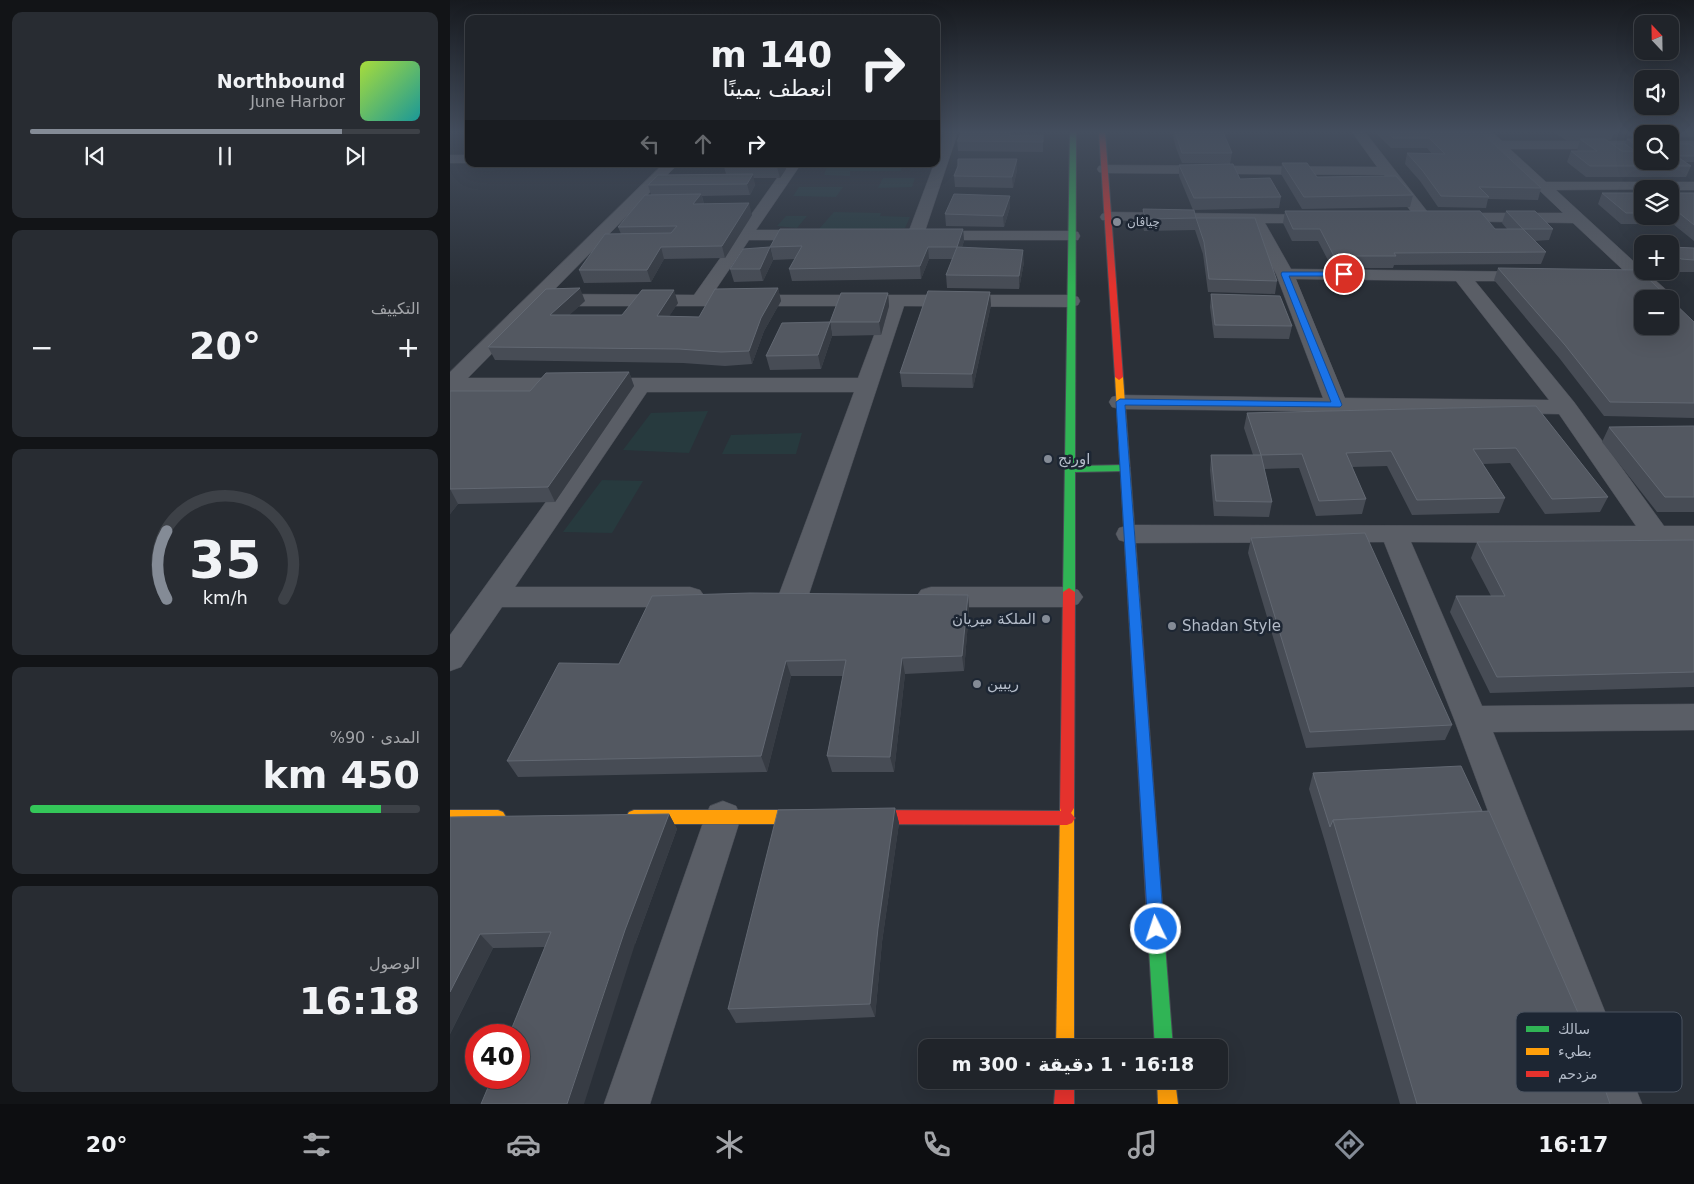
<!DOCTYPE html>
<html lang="ar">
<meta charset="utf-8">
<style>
body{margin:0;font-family:"DejaVu Sans","Noto Sans Arabic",sans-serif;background:#282c32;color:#f1f3f6;direction:rtl;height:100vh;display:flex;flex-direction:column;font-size:19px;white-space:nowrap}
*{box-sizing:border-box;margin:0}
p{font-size:16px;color:#a2a4a8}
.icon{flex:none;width:28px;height:28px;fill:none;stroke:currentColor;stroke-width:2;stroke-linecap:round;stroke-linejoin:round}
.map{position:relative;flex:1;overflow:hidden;direction:ltr}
.panel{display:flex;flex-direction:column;gap:12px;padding:12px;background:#121417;width:450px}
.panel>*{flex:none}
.guide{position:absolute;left:15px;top:15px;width:475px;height:152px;border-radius:10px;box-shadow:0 5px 20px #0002,0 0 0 1px #3d4147;direction:rtl;background:#20242a;color:#f1f3f6;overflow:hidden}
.needle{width:32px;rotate:338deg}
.controls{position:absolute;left:1184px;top:15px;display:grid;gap:10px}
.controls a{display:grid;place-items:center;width:45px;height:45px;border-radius:10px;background:#20242a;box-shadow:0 5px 20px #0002,0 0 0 1px #3d4147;font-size:25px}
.speed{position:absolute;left:15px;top:1024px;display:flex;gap:10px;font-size:25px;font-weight:700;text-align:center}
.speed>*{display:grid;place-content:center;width:65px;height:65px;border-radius:50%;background:#20242a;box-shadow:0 5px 20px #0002,0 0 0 1px #3d4147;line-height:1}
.speed .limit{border:8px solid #d22;background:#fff;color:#111}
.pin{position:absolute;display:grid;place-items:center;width:42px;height:42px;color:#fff;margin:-21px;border:2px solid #fff;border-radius:50%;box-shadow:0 1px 5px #0007}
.me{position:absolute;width:55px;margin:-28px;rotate:356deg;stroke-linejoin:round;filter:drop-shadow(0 0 4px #0008)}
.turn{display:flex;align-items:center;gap:18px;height:105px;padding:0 25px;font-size:22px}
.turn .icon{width:65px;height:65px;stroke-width:2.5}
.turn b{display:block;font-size:35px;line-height:42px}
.lanes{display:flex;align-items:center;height:48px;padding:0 25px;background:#0003;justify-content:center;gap:25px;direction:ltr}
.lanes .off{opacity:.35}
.big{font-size:38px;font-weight:800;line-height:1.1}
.panel .tile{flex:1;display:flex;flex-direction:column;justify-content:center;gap:8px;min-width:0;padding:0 18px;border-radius:10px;background:#282c32}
.panel .dial{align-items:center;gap:0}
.dial svg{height:130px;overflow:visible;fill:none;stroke:#3d4147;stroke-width:7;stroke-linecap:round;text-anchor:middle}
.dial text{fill:#f1f3f6;stroke:none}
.song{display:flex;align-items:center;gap:15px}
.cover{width:60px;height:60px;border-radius:8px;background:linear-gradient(135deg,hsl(80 70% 55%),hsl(180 70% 35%))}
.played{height:5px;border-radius:2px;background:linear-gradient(90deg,#848b96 80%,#3d4147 80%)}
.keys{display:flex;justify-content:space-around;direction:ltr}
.heat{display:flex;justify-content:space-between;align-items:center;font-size:28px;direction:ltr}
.charge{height:8px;border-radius:4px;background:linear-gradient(90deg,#34c759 90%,#3d4147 0)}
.trip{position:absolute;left:468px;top:1039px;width:310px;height:50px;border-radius:10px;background:#20242a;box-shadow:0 5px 20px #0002,0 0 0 1px #3d4147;font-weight:800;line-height:50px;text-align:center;direction:rtl}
.tab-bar{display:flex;height:80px;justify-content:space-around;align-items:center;background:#0d0e11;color:#a2a4a8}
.tab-bar .icon{width:35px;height:35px}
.tab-bar .active{color:#848b96}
.tab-bar b{font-size:22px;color:#f1f3f6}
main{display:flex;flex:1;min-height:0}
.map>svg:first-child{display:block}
.green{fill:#273a3e}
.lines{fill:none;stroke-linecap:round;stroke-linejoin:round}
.street-casing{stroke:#484c55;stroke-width:1}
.fast-casing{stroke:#484c55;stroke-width:2}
.slow-casing{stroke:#484c55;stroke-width:2}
.jam-casing{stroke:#484c55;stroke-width:2}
.street{fill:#5a5e66;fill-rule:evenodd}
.fast{fill:#30b455;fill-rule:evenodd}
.slow{fill:#ff9f0a;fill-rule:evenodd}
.jam{fill:#e5322d;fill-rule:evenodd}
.wall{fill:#474c55}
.shaded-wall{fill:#373c44}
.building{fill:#535861;stroke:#626872}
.route{fill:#1a73e8;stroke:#114b97}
.poi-dot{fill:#848b96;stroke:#1d2633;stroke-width:2}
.labels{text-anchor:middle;stroke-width:5;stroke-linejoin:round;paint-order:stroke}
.far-poi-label{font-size:12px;fill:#b4bcc9;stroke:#1d2633;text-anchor:start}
.poi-label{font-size:15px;fill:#b4bcc9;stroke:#1d2633;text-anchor:start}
.key{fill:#1d2633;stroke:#4a5360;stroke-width:1}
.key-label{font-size:14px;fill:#b4bcc9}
</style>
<main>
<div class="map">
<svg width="1244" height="1104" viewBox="0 0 1244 1104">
<rect width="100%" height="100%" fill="#2a3038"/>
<g class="green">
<polygon points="378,164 452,164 451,171 400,171 400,176 374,175"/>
<polygon points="433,178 465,178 462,187 428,188"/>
<polygon points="349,187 393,187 386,197 343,196"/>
<polygon points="384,212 431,213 430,216 460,217 455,228 369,229"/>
<polygon points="336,216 357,216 347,228 327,226"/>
<polygon points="258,411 239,453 173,450 201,413"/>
<polygon points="352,433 346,454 272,454 281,435"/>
<polygon points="152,480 193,481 162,533 113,532"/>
</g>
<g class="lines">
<g class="street-casing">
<g id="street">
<polygon points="495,132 508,132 475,231 622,231 628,232 630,236 628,240 459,240 457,236 484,164 486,164 486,157"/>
<polygon points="902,132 915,132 980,215 982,218 980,221 968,221 934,175 654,173 649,172 647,169 649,166 654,165 927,167"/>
<polygon points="1028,132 1042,132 1052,141 1192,141 1192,149 1060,149 1096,182 1244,182 1244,190 1220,190 1220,189 1106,190 1192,269 1192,271 1195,271 1222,295 1224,299 1222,303 1220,303 1220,299 1204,299 1123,223 991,221 989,218 991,215 997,213 1113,213"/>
<rect x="1220" y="141" width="24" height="8"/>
<rect x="0" y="155" width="19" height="8"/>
<path d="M213 164H228L100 294 244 295 337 164H351L306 230H363L369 232 371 235 369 238 363 240H299L262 295H621L628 297 630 301 628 305 621 307 454 306 358 597 353 604 343 607 333 604 328 597 404 392H197L65 587H240L250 590 255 597 250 604 240 607H52L11 667 0 671V635L175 392H0V372ZM91 304 97 306H435L408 378H18Z"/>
<path d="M658 212 877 215 879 218 877 221 871 223H815L841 269 1089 272 1092 276 1089 280 1083 281H1025L1124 402 1214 526H1244V544L961 542 1032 706 1244 704V730L1043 732 1192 1104H1146L1004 719 934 542 679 543 669 540 666 534 669 528 679 525 1186 526 1109 414 670 409 662 407 659 402 662 397 670 395 873 398 826 274 798 222 652 220 650 217 652 214ZM846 279 1006 281 1099 400 895 398Z"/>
<polygon points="481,587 618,587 628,590 633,597 628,604 618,607 481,607 471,604 466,597 471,590"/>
<polygon points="273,801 286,806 291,817 200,1104 154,1104 255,817 260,806"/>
</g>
</g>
<g class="fast-casing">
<g id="fast">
<polygon points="620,132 626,132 625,466 675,465 680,468 675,471 625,472 625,592 619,596 613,592"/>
<polygon points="706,924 712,926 714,932 723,1048 705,1048 698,932 700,926"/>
</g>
</g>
<g class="slow-casing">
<g id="slow">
<polygon points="669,374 673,377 692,631 690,634 682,634 680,631 665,377"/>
<polygon points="617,802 622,803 624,808 624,1048 606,1048 610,808 612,803"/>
<polygon points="0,810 48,810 53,812 56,817 53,822 48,824 0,824"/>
<polygon points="184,810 363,810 368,812 371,817 368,822 363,824 184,824 179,822 176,817 179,812"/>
<polygon points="707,1080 725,1080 728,1104 708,1104"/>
</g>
</g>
<g class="jam-casing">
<g id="jam">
<polygon points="649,132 655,132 673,377 669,380 665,377"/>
<polygon points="619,588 625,592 624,808 621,813 625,818 622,823 617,825 409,824 404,822 401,817 404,812 409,810 611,811 610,808 613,592"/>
<polygon points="686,627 690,628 692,631 714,932 712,938 706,940 700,938 698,932 680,631 682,628"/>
<polygon points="606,1080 624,1080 624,1104 604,1104"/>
</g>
</g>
<use href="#street" class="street"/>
<use href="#fast" class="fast"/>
<use href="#slow" class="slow"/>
<use href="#jam" class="jam"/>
</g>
<g class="wall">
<polygon points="722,132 773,132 782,153 780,164 732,163 726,148"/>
<polygon points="927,132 1031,132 1091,188 1088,200 1038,199 1036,208 988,207 970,181 955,164 957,153 982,154 977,148 941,148 927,134"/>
<polygon points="1104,132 1164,132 1161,140 1156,140 1162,144 1175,144 1177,139 1192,139 1192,161 1220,144 1244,147 1244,162 1234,162 1241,166 1236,177 1136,177 1117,162 1121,151 1129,151 1127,150 1130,141 1117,141"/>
<polygon points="1173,132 1244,132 1244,137 1220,137 1220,134 1192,134 1192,137 1178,136"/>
<polygon points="562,135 593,135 593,152 508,151 507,141"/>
<polygon points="567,159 567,170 563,188 505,187 504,176"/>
<polygon points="832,163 867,177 963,195 960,207 852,209 831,174"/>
<polygon points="335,164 336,169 330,178 303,178 305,185 300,195 252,196 254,204 302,215 275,258 214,259 201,282 134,283 129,270 171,234 168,227 201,195 198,185 276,174 274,167"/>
<polygon points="729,165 790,179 831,197 829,208 743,210 729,176"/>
<polygon points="1152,193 1192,193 1192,216 1220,216 1220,193 1244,193 1244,241 1223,224 1171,224 1148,204"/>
<polygon points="560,207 554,227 496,226 495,214"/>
<polygon points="693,209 746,218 827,281 825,294 758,292 753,254 745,230 694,231 692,221"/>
<polygon points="835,211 1045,229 1057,229 1052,223 1056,211 1103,229 1099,240 1084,241 1096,252 1091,264 944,265 943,268 882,268 868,241 842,241 833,223"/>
<polygon points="513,229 514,241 512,247 574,262 569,289 497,288 496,275 502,259 479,259 471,279 342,281 339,269 345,259 323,260 320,247"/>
<polygon points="1220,247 1244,248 1244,272 1225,272 1220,267"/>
<polygon points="323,260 313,281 284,282 280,269"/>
<polygon points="1048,268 1244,322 1244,418 1154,416 1110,359 1044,280"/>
<polygon points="328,288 331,301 314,331 302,364 275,366 233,363 45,360 38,347 135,301 119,315 172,315 228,303 219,316 249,317"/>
<polygon points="438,293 439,306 431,335 382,336 380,322"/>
<polygon points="761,294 842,326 839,339 764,338 760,307"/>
<polygon points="541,305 523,388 452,387 450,373"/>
<polygon points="382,336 371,369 320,370 316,356"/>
<polygon points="179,372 184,386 105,502 8,504 0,514 0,391 80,391"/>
<polygon points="1086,406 1158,497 1150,512 1095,514 1060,463 1033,464 1055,498 1049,513 962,515 937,466 902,467 916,499 912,514 866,516 849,468 814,469 822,502 819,517 764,516 760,470 761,455 803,455 794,428 797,413"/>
<polygon points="1244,426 1244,512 1207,512 1152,442 1159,427"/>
<polygon points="801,538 1002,725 995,740 856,748 798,553"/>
<polygon points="1244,540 1244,687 1040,693 1000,612 1006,596 1041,596 1021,558 1027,542"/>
<polygon points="518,595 519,610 514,671 455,674 444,772 382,772 377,756 393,676 341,676 317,772 68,777 57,761 169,664"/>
<polygon points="863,773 1160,1104 950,1104 875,842 859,789"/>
<polygon points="445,808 449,823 432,942 425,1017 286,1023 278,1009"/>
<polygon points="219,814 227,829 185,944 95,947 43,948 0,1034 0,817"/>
</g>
<g class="shaded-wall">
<polygon points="567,159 567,170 563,188 562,177"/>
<polygon points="330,164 335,164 336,169 330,178 327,167"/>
<polygon points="303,174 305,185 300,195 297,184"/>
<polygon points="251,194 254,205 243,204"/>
<polygon points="560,196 560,207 554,227 553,216"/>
<polygon points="299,203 302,215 275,258 272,246"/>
<polygon points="513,229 514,241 508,259 507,247"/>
<polygon points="211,247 214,259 201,282 197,270"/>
<polygon points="320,247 323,260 313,281 310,269"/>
<polygon points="478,247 479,259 471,279 470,266"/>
<polygon points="573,250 574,262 569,289 569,276"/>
<polygon points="130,288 135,301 105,328 100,315"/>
<polygon points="328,288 331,301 314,331 302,364 299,351 311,318"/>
<polygon points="224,290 228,303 211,329 207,316"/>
<polygon points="540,292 541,305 523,388 522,374"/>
<polygon points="438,293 439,306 431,335 429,322"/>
<polygon points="380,322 382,336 371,369 368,355"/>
<polygon points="179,372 184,386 105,502 98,487"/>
<polygon points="0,489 8,504 0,514"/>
<polygon points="518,595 519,610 514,671 512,656"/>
<polygon points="452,658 455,674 444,772 440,757"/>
<polygon points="336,661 341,676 317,772 311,756"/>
<polygon points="445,808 449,823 432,942 425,1017 420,1004 428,928"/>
<polygon points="219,814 227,829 185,944 134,1104 117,1104 175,930"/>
<polygon points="30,934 43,948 0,1034 0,992"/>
</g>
<g class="building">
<polygon points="512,132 560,132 559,135 593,135 593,142 507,141"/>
<polygon points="725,132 773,132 782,153 732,153"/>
<polygon points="938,132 1031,132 1091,188 1029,187 1039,197 991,196 972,170 957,153 995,154 979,138 943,138"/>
<polygon points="1130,139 1155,139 1172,151 1192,151 1192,161 1220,161 1220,152 1241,166 1140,166 1121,151 1147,151"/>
<polygon points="1177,139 1192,139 1192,150"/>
<polygon points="1162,144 1175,144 1185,151 1172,151"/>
<polygon points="1220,144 1239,144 1244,147 1244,156 1226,156 1220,152"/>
<polygon points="508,159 567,159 562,177 504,176 508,166"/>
<polygon points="832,163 857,163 867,177 946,176 963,195 854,197"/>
<polygon points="277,164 330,164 327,167 274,167"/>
<polygon points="783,164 790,179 820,178 831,197 744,198 729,165"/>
<polygon points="303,174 297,184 198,185 208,175"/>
<polygon points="1152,193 1192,193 1192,213 1176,213"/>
<polygon points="1220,193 1244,193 1244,225 1228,212 1220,212"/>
<polygon points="251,194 243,204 299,203 272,246 211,247 197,270 129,270 155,234 221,233 227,226 168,227 195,195"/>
<polygon points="504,194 560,196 553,216 495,214"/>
<polygon points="693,209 744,210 746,218 695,219"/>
<polygon points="835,211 1030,211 1045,229 1073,229 1056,211 1085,211 1103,229 1073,229 1096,252 944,253 946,256 884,256 870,229 843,229"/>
<polygon points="746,218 805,218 827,281 759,279 754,242"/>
<polygon points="330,229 513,229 507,247 478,247 470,266 339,269 352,246 320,247"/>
<polygon points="320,247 310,269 280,269 293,249"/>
<polygon points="507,247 573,250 569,276 496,275"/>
<polygon points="1220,247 1244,248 1244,260 1231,259 1220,250"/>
<polygon points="1048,268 1189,270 1220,299 1192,299 1192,326 1220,326 1220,299 1244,322 1244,403 1160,402 1115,345"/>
<polygon points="130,288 100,315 172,315 192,290 224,290 207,316 249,317 265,289 328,288 311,318 299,351 271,352 229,349 38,347 96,289"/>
<polygon points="478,291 540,292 522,374 450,373"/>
<polygon points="391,293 438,293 429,322 380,322"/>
<polygon points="761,294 830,296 842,326 765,325"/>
<polygon points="380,322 368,355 316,356 332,323"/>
<polygon points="179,372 98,487 0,489 0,391 80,391 96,373"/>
<polygon points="1086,406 1158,497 1102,499 1066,448 1023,449 1055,498 967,500 941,451 896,453 916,499 869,501 852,454 811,455 797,413"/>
<polygon points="1244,426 1244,497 1215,497 1159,427"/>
<polygon points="761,455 811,455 822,502 766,501"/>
<polygon points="915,533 1002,725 860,732 801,538"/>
<polygon points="1244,540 1244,672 1047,677 1006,596 1055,596 1027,542"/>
<polygon points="300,593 518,595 512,656 452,658 440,757 377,756 396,660 336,661 311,756 57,761 109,663 169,664 202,596"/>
<polygon points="1011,766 1032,811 883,820 880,827 863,773"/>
<polygon points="445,808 428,928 420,1004 278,1009 328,810"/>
<polygon points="1039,811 1133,1024 1160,1104 967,1104 883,820"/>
<polygon points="219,814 175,930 117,1104 31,1104 42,1078 69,1078 69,1035 59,1035 101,932 30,934 0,992 0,817"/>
</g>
<linearGradient id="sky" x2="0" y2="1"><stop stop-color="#171a1f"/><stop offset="0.46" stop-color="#444e5e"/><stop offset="1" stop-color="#444e5e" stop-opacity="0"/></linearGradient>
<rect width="1244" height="287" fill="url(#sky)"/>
<polygon class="route" points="832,272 894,272 897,274 894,276 839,276 892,405 890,407 675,405 714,929 712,935 706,937 700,935 698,929 666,402 670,399 881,402 831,274"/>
<g class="poi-dot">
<circle cx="667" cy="222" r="5"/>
<circle cx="598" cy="459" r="5"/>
<circle cx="596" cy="619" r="5"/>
<circle cx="722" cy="626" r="5"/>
<circle cx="527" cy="684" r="5"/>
</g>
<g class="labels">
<g class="far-poi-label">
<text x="677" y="226">چياڤان</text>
</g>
<g class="poi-label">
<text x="608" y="464">اورنج</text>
<text x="586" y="624" text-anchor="end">الملكة ميريان</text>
<text x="732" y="631">Shadan Style</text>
<text x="537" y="689">ريبين</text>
</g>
</g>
<rect x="1066" y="1012" width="166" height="80" rx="8" class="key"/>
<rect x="1076" y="1026" width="23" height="6" fill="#30b455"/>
<rect x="1076" y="1048" width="23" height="7" fill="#ff9f0a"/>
<rect x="1076" y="1071" width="23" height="6" fill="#e5322d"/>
<g class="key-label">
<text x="1108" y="1034">سالك</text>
<text x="1108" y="1056">بطيء</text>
<text x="1108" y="1079">مزدحم</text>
</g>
</svg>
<div class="controls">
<a><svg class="needle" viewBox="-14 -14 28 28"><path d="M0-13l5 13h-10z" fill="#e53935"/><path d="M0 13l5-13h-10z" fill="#a2a4a8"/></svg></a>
<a><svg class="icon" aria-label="sound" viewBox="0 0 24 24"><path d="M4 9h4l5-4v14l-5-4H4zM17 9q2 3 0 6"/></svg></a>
<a><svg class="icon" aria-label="search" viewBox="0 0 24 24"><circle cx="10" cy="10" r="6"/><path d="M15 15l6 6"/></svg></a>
<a><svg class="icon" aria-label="layers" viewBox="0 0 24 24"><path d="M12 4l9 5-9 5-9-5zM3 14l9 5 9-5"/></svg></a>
<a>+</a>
<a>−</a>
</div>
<div class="speed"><div class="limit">40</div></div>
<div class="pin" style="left:894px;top:274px;background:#d93025"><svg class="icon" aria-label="arrive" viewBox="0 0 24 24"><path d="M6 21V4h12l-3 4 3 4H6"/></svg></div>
<svg class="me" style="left:706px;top:929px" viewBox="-20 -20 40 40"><circle r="17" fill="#1a73e8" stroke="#fff" stroke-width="3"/><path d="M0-11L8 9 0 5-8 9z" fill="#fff"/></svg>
<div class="trip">16:18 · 1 دقيقة · 300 m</div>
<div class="guide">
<div class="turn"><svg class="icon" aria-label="right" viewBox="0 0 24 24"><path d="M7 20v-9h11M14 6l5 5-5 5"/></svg><div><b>140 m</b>انعطف يمينًا</div></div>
<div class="lanes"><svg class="icon off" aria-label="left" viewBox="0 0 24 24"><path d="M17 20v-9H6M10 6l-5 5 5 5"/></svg><svg class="icon off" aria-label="ahead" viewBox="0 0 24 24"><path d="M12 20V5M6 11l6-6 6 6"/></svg><svg class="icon" aria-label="right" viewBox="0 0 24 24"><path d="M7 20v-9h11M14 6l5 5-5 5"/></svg></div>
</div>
</div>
<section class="panel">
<div class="tile">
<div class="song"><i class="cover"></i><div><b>Northbound</b><p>June Harbor</p></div></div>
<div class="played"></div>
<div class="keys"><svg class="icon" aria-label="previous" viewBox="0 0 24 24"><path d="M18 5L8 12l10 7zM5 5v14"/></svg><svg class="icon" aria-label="pause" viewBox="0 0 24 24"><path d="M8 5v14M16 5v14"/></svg><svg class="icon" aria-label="next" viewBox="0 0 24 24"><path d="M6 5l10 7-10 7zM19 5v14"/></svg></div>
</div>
<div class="tile"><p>التكييف</p>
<div class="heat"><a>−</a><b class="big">20°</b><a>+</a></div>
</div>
<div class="tile dial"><svg viewBox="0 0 100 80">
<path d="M14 69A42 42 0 1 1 86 69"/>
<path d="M14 69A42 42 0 0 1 14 27" stroke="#848b96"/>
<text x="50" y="56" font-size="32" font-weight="700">35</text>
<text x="50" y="72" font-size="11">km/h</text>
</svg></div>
<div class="tile"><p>المدى · 90%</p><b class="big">450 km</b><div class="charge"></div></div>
<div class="tile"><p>الوصول</p><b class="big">16:18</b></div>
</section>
</main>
<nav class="tab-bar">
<b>16:17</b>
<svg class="icon active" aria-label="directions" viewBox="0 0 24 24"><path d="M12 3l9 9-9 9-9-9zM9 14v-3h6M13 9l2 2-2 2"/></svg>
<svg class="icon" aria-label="music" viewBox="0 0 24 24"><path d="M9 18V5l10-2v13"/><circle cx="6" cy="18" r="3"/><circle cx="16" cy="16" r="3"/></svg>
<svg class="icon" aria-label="phone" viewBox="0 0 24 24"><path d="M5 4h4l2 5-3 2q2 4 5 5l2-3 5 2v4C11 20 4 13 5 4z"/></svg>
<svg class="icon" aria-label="climate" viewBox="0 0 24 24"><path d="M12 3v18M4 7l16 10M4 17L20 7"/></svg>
<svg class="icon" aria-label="car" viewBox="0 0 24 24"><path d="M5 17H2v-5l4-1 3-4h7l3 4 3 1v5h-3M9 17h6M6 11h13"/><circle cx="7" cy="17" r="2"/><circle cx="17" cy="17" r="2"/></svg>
<svg class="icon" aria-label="filters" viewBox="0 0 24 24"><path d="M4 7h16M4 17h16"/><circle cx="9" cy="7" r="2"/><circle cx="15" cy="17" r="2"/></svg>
<b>20°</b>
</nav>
